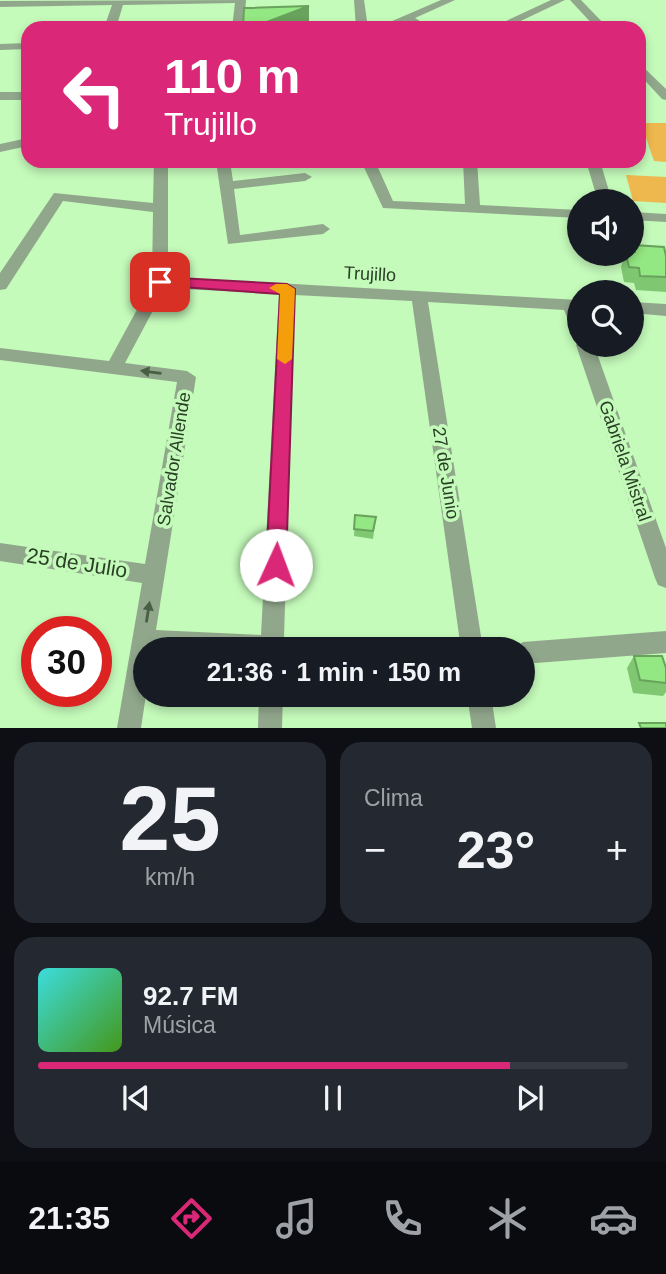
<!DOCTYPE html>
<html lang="es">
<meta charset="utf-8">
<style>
body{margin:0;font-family:Helvetica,sans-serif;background:#242831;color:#f1f3f6;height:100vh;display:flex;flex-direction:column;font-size:26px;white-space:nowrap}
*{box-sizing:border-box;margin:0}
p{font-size:23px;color:#9ea1a6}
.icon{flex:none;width:38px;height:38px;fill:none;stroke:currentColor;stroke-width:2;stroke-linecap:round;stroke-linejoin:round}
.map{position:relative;height:728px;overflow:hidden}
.details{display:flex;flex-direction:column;gap:14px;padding:14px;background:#0d0f14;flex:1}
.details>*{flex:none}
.top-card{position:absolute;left:21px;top:21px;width:625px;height:147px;border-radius:21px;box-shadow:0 4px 10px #0003;background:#db2777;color:#fff;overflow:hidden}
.tools{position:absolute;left:567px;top:189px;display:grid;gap:14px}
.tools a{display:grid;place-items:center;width:77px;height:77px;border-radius:50%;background:#171b24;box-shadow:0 4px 10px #0003;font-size:35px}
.speed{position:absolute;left:21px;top:616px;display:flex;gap:14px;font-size:35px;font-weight:700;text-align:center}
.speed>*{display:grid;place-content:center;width:91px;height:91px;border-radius:50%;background:#171b24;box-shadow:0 4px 10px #0003;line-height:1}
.speed .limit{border:10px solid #d22;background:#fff;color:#111}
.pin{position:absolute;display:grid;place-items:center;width:60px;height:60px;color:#fff;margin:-30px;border-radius:14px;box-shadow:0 4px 10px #0006}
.me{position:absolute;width:77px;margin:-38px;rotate:2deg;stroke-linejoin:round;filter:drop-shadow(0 0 5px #0008)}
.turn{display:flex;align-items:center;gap:24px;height:147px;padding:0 28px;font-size:32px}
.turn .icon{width:91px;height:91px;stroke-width:2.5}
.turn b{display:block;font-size:49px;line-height:60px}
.big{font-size:52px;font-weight:800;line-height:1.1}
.details .card{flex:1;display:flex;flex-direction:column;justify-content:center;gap:10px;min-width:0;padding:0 24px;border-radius:21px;background:#242831}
.details .dial{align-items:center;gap:0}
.dial b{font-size:91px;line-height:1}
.song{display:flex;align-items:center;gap:21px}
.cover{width:84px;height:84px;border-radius:10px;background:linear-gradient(135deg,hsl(180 70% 55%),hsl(100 70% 35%))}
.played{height:7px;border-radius:4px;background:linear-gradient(90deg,#db2777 80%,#363941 80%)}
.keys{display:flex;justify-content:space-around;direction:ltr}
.heat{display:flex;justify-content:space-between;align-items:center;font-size:38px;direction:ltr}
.details .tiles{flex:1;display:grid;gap:14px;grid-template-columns:1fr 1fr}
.card:last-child{grid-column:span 2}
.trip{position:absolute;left:133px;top:637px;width:402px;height:70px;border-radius:35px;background:#171b24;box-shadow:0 4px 10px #0003;font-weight:800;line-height:70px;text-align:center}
.tab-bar{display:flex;height:112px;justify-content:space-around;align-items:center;background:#090b0e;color:#9ea1a6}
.tab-bar .icon{width:49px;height:49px}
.tab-bar .on{color:#db2777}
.tab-bar b{font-size:32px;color:#f1f3f6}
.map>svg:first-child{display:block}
.green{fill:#efb84e}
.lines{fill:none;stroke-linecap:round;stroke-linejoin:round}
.minor{fill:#91a78c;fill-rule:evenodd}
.wall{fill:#7fc871}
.shaded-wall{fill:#68a25c}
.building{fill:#94e883;stroke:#68a25c;stroke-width:2}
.oneway{fill:#495f45}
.route{fill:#db2777;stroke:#8e194d;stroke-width:2}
.slow{fill:#f59e0b}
.labels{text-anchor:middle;stroke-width:7;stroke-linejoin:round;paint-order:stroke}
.street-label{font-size:18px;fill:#2a4026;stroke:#c4faba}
.near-street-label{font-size:21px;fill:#2a4026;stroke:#c4faba}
</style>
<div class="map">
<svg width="666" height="728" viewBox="0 0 666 728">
<rect width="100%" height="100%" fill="#c4faba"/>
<g class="green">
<polygon points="641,123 666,123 666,162 654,161"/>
<polygon points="626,175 666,177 666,203 633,201"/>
</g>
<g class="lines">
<g class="minor">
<polygon points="246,0 244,28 232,28 235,3 123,5 116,28 104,28 112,5 0,7 0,1"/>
<polygon points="354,0 364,0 368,28 356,28"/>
<polygon points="441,0 455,0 415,18 431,28 417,28 406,22 392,28 376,28"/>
<polygon points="551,0 565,0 506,28 491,28"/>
<polygon points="570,0 581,0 608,28 596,28"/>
<polygon points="28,43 28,49 0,50 0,44"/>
<polygon points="639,63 666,89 666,100 662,99 639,74"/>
<rect x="0" y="92" width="28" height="8"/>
<polygon points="28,138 28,146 0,152 0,144"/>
<path d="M154 161H168V277L579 300V334L573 332 564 310 428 302 483 649H461L412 301 295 295 284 637 322 641 325 649H145L146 695 141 728H117L142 583 0 561V543L145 564 177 382 0 360V348L109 361 152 282 153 212 63 201 6 289 0 290V273L54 193 153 203ZM165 288 279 294 261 635 156 630 196 377 187 371 125 363Z"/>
<polygon points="216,161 230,161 233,181 305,173 312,177 305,181 234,189 240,235 323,224 330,229 323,234 228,244"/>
<polygon points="361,161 375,161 393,201 465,204 463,161 477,161 480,205 579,210 579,218 383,208"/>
<polygon points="586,161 600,161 612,201 598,201"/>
<polygon points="632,212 666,214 666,222 632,220"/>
<polygon points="632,302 666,304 666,316 632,313"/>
<polygon points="579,341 579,345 594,345 666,548 666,588 658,585 655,578 576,345"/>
<polygon points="666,631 666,653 523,664 523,649 513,649 523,642"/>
<polygon points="259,695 283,695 282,728 258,728"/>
<polygon points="467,695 491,695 496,728 472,728"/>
</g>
</g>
<g class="wall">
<polygon points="634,245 666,256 666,292 636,290 634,283 624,282 621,267 625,254 632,254"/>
<polygon points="355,515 376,517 373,539 354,536"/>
<polygon points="634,656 666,668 666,692 663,696 633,693 627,668"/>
</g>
<polygon class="shaded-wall" points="309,6 309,28 251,28"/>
<g class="building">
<polygon points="309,6 251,28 243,28 244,8"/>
<polygon points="634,245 664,247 666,256 666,277 640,276 639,268 629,267 626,254 635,252"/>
<polygon points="355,515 376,517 373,531 354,529"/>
<polygon points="634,656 662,656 666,668 666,683 640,680"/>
<polygon points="639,723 666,723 666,728 641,728"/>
</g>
<defs><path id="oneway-solid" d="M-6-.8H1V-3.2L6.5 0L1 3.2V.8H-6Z" transform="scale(1.75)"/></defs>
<g class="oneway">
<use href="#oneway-solid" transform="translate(151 372) rotate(-173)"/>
<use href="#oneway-solid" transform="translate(148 612) rotate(-81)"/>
</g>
<polygon class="route" points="160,277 287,284 295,289 286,565 283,571 276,573 269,571 266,565 280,294 154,285 154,279"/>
<polygon class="slow" points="287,284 295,289 292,359 285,364 277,359 280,294 269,288 276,284"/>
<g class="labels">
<g class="street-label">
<text transform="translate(370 274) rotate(3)" y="6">Trujillo</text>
<text transform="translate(174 459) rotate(-81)" y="6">Salvador Allende</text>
<text transform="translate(625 461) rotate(71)" y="6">Gabriela Mistral</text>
<text transform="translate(446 473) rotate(81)" y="6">27 de Junio</text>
</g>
<g class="near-street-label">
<text transform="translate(77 563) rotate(9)" y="7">25 de Julio</text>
</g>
</g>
</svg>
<div class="tools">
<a><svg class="icon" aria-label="sound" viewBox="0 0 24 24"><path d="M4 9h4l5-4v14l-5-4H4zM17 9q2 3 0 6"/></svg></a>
<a><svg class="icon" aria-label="search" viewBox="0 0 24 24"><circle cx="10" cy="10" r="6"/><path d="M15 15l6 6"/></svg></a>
</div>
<div class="speed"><div class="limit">30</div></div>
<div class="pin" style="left:160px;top:282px;background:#d93025"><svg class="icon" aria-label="arrive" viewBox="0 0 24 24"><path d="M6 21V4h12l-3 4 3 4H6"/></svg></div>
<svg class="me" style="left:276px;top:565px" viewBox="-20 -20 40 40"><circle r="19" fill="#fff"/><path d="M0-13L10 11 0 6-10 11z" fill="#db2777"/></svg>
<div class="trip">21:36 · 1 min · 150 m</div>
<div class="top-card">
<div class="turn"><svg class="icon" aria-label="left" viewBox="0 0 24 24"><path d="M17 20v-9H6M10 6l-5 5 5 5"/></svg><div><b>110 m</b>Trujillo</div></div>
</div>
</div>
<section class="details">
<div class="tiles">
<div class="card dial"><b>25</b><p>km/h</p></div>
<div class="card"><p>Clima</p>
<div class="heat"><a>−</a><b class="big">23°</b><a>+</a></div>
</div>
<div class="card">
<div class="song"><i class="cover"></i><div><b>92.7 FM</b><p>Música</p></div></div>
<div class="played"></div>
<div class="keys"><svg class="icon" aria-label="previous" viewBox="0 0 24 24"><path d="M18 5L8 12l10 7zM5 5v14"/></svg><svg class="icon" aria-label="pause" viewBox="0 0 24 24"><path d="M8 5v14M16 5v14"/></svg><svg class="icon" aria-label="next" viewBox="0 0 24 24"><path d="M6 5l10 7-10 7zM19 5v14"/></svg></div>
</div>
</div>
</section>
<nav class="tab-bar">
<b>21:35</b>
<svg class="icon on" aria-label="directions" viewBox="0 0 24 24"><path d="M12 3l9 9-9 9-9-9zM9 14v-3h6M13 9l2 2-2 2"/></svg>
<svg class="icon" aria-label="music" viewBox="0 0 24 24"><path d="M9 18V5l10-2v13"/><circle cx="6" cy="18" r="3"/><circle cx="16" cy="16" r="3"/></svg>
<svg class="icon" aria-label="phone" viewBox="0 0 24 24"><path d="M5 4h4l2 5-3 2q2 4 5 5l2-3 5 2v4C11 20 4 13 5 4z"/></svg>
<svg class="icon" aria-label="climate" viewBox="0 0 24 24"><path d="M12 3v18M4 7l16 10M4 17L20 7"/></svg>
<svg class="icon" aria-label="car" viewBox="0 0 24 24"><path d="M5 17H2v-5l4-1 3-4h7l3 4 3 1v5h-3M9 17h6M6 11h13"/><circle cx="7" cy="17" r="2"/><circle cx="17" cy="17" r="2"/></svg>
</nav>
